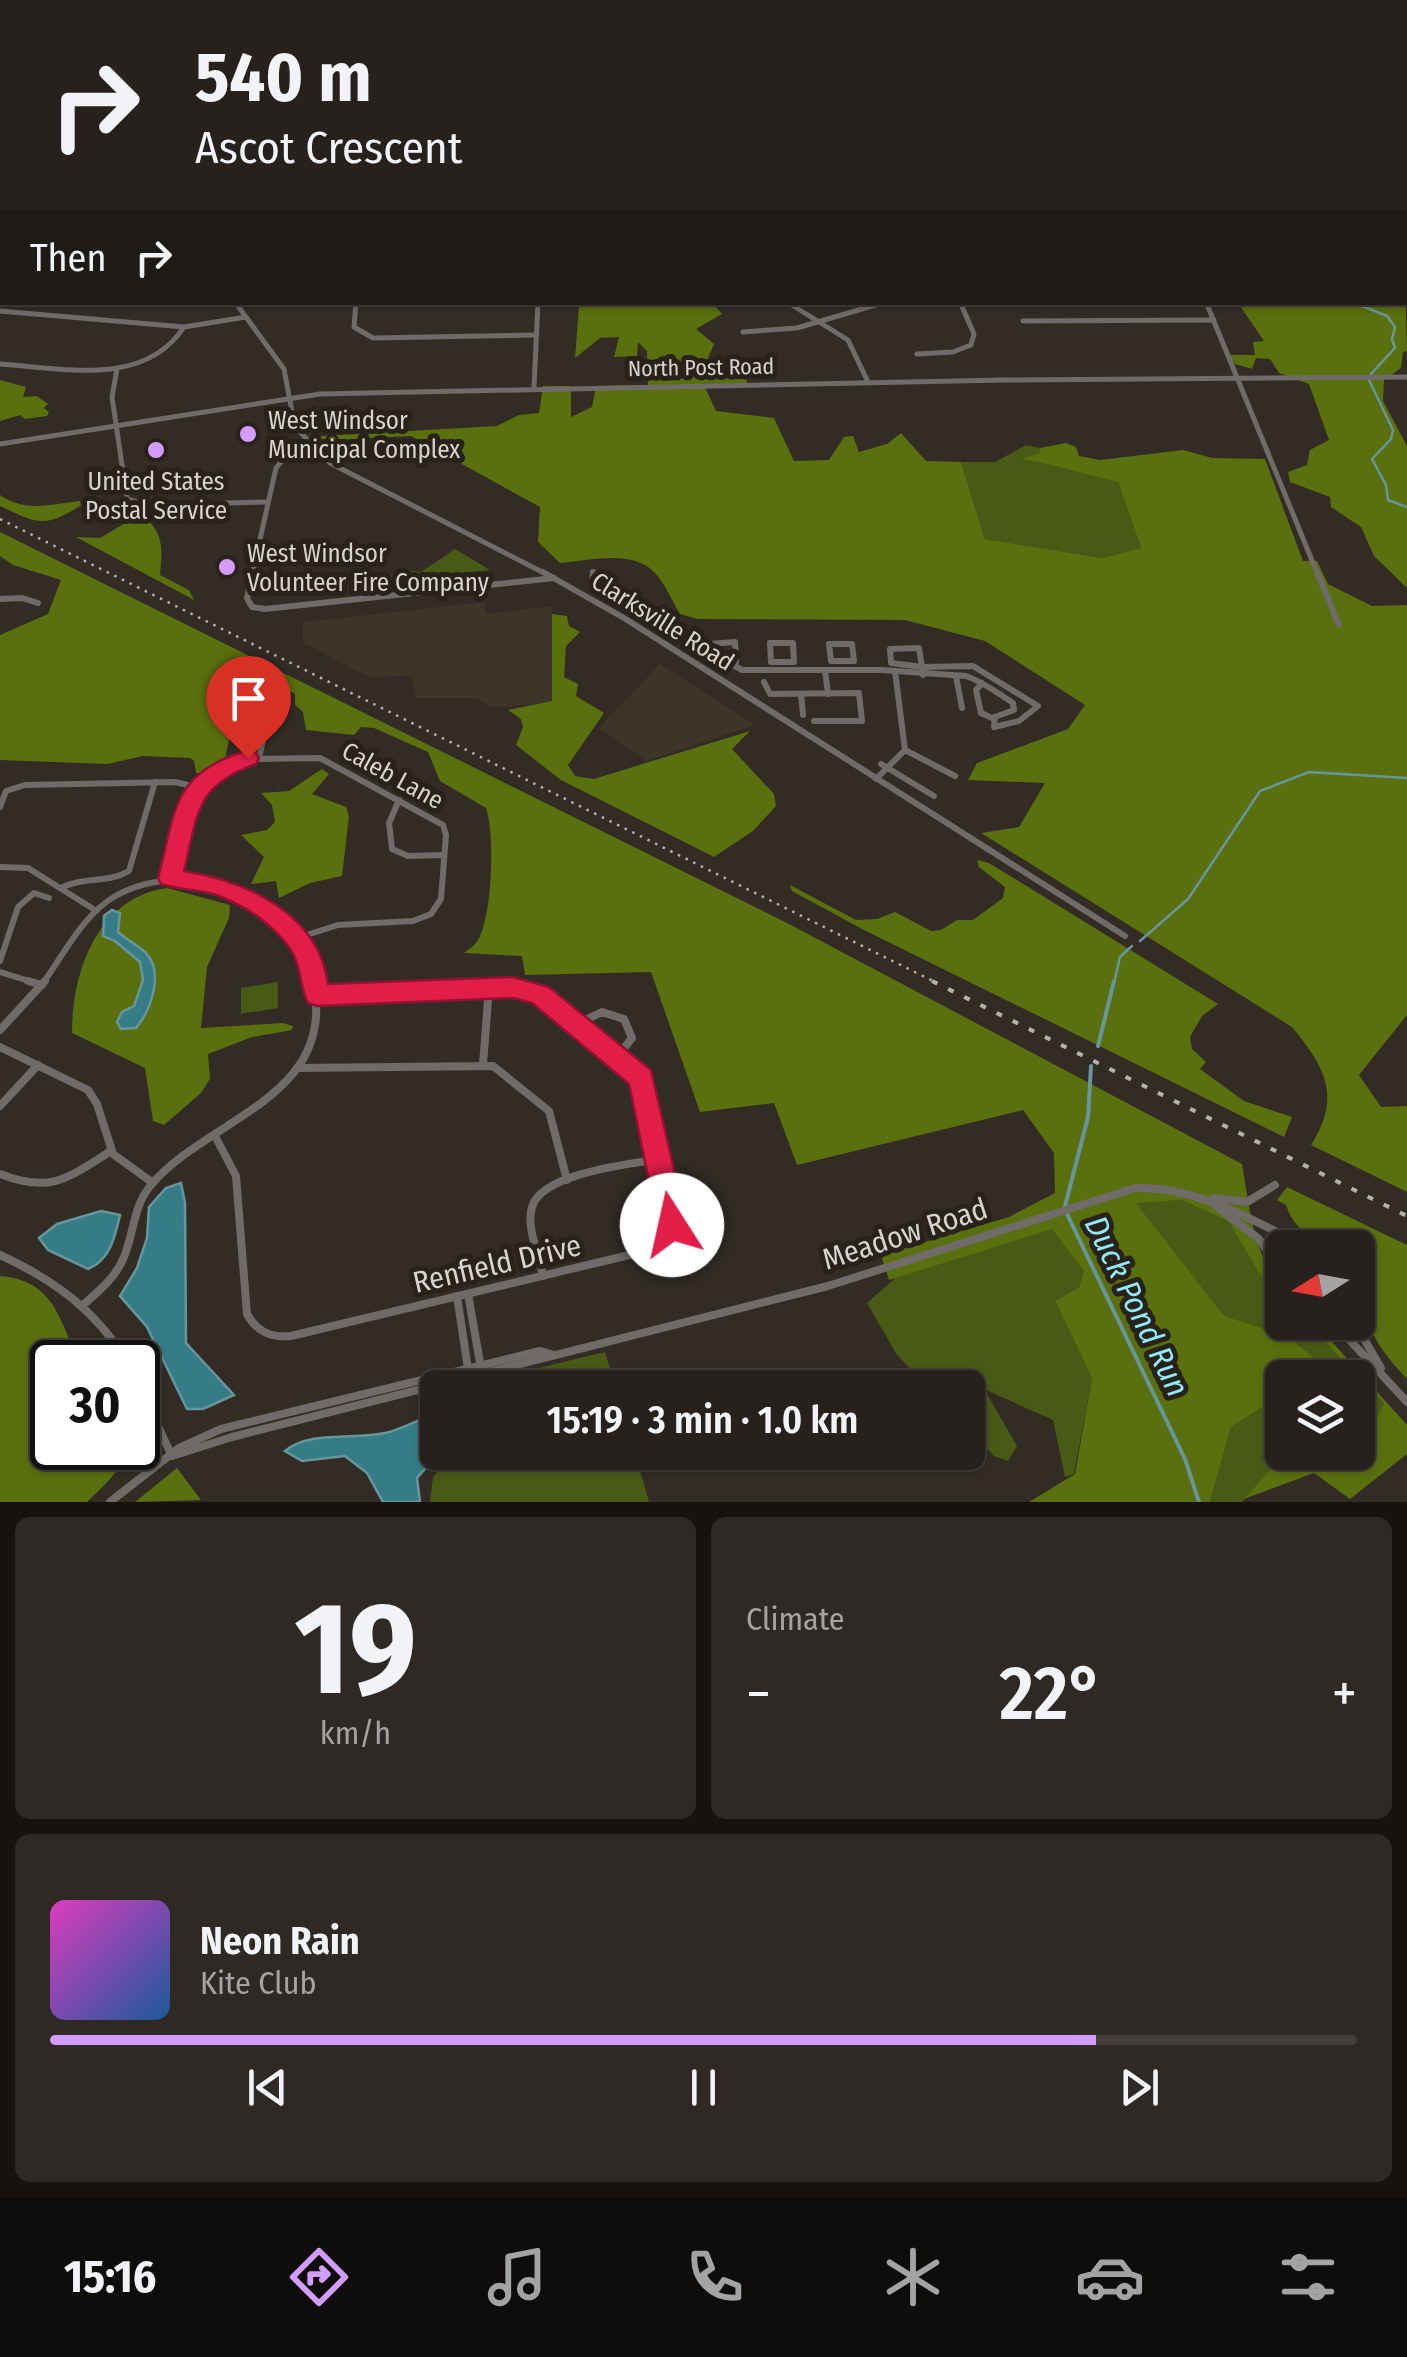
<!DOCTYPE html>
<meta charset="utf-8">
<style>
body{margin:0;font-family:"Fira Sans Condensed",sans-serif;background:#2e2925;color:#f1f3f6;height:100vh;display:flex;flex-direction:column;font-size:38px;white-space:nowrap}
*{box-sizing:border-box;margin:0}
p{font-size:32px;color:#a4a3a3}
.icon{flex:none;width:55px;height:55px;fill:none;stroke:currentColor;stroke-width:2;stroke-linecap:round;stroke-linejoin:round}
.map{position:relative;height:1502px;overflow:hidden}
.panel{display:flex;flex-direction:column;gap:15px;padding:15px;background:#15120f;flex:1}
.panel>*{flex:none}
.top-card{position:absolute;left:0px;top:0px;width:1408px;height:305px;box-shadow:0 2px 8px #0004,0 0 0 2px #423e3b;background:#26211c;color:#f1f3f6;overflow:hidden}
.needle{width:65px;rotate:259deg}
.fabs{position:absolute;left:1265px;top:1230px;display:grid;gap:20px}
.fabs a{display:grid;place-items:center;width:110px;height:110px;border-radius:15px;background:#26211c;box-shadow:0 2px 8px #0004,0 0 0 2px #423e3b;font-size:50px}
.speed{position:absolute;left:30px;top:1340px;display:flex;gap:20px;font-size:50px;font-weight:700;text-align:center}
.speed>*{display:grid;place-content:center;width:130px;height:130px;border-radius:50%;background:#26211c;box-shadow:0 2px 8px #0004,0 0 0 2px #423e3b;line-height:1}
.speed .limit{border:5px solid #111;border-radius:15px;background:#fff;color:#111}
.pin{position:absolute;display:grid;place-items:center;width:85px;height:85px;color:#fff;margin:-102px -42px;border-radius:50% 50% 50% 0;rotate:-45deg;box-shadow:0 0 10px #0007}
.pin .icon{rotate:45deg}
.me{position:absolute;width:110px;margin:-55px;rotate:350deg;stroke-linejoin:round;filter:drop-shadow(0 0 8px #0008)}
.turn{display:flex;align-items:center;gap:35px;height:210px;padding:0 30px;font-size:45px}
.turn .icon{width:130px;height:130px;stroke-width:2.5}
.turn b{display:block;font-size:70px;line-height:85px}
.then{display:flex;align-items:center;height:95px;padding:0 30px;background:#0003;gap:20px;font-size:38px}
.big{font-size:75px;font-weight:600;line-height:1.1}
.panel .card{flex:1;display:flex;flex-direction:column;justify-content:center;gap:15px;min-width:0;padding:0 35px;border-radius:15px;background:#2e2925}
.panel .dial{align-items:center;gap:0}
.dial b{font-size:130px;line-height:1}
.song{display:flex;align-items:center;gap:30px}
.cover{width:120px;height:120px;border-radius:15px;background:linear-gradient(135deg,hsl(310 70% 55%),hsl(210 70% 35%))}
.played{height:10px;border-radius:5px;background:linear-gradient(90deg,#d39cfc 80%,#423e3b 80%)}
.keys{display:flex;justify-content:space-around;direction:ltr}
.heat{display:flex;justify-content:space-between;align-items:center;font-size:55px;direction:ltr}
.panel .tiles{flex:1;display:grid;gap:15px;grid-template-columns:1fr 1fr}
.card:last-child{grid-column:span 2}
.trip{position:absolute;left:420px;top:1370px;width:565px;height:100px;border-radius:15px;background:#26211c;box-shadow:0 2px 8px #0004,0 0 0 2px #423e3b;font-weight:600;line-height:100px;text-align:center}
.tab-bar{display:flex;height:160px;justify-content:space-around;align-items:center;background:#0f0d0b;color:#a4a3a3}
.tab-bar .icon{width:70px;height:70px}
.tab-bar .active{color:#d39cfc}
.tab-bar b{font-size:45px;color:#f1f3f6}
.map>svg:first-child{display:block}
.built{fill:#3e3428}
.green{fill:#495a15}
.forest{fill:#5a6f0e}
.water{fill:#367c86;stroke:#66969c;stroke-width:2.5}
.lines{fill:none;stroke-linecap:round;stroke-linejoin:round}
.stream-far1{stroke:#66969c;stroke-width:2.5}
.stream{stroke:#66969c;stroke-width:4}
.minor-far3{stroke:#6f6b68;stroke-width:4}
.minor-far2{stroke:#6f6b68;stroke-width:5}
.minor-far1{stroke:#6f6b68;stroke-width:6}
.minor{stroke:#6f6b68;stroke-width:8}
.major{stroke:#b1a8a3;stroke-width:5}
.rail-far1{stroke:#b5b1ac;stroke-width:2.5;stroke-dasharray:2.5 6;stroke-linecap:butt}
.rail{stroke:#b5b1ac;stroke-width:4;stroke-dasharray:6 12;stroke-linecap:butt}
.route{fill:#e11d48;stroke:#92132f;stroke-width:2.5}
.poi-dot{fill:#d39cfc;stroke:#28221b;stroke-width:4}
.labels{text-anchor:middle;stroke-width:10;stroke-linejoin:round;paint-order:stroke}
.far-street-label{font-size:22px;fill:#d7d3cf;stroke:#28221b}
.poi-label{font-size:25px;fill:#d7d3cf;stroke:#28221b;text-anchor:start}
.street-label{font-size:25px;fill:#d7d3cf;stroke:#28221b}
.near-street-label{font-size:30px;fill:#d7d3cf;stroke:#28221b}
.near-water-label{font-size:32px;font-style:italic;fill:#90ebf9;stroke:#28221b}
</style>
<div class="map">
<svg width="1407" height="1502" viewBox="0 0 1407 1502">
<rect width="100%" height="100%" fill="#322c25"/>
<g class="built">
<polygon points="484,602 486,614 552,606 552,702 493,708 476,698 416,698 412,675 371,678 303,643 303,622"/>
<polygon points="660,664 755,725 647,761 599,728"/>
</g>
<g class="green">
<path d="M1026 445 1040 448 1039 453 1025 459C1060 464 1084 475 1118 482L1141 548 1102 558 985 539 961 462H995Z"/>
<polygon points="455,549 490,570 386,581 397,569 421,572"/>
<polygon points="278,982 278,1008 241,1014 241,988"/>
<polygon points="1182,1200 1229,1222 1258,1272 1282,1297 1282,1322 1307,1323 1384,1404 1376,1419 1358,1426 1358,1378 1310,1377 1315,1374 1290,1337 1224,1317 1135,1202"/>
<polygon points="1052,1228 1084,1271 1079,1287 1055,1301 1092,1378 1074,1474 1065,1477 1053,1420 984,1389 1017,1446 1008,1461 994,1456 968,1428 968,1388 928,1387 897,1355 867,1303 899,1275"/>
<polygon points="605,1352 616,1387 471,1387 471,1384"/>
<polygon points="1282,1395 1282,1452 1290,1453 1242,1502 1210,1502 1231,1427"/>
<polygon points="455,1453 635,1453 649,1502 430,1502 433,1477"/>
</g>
<g class="forest">
<polygon points="1405,276 1407,351 1403,352 1401,368 1384,380 1383,401 1407,446 1407,588 1374,556 1361,527 1331,507 1330,497 1290,482 1288,472 1307,465 1310,450 1329,440 1309,384 1279,373 1270,359 1256,358 1252,369 1235,364 1229,355 1255,355 1253,342 1264,341 1238,303 1405,302"/>
<path d="M617 302H759L716 307 722 314 696 329 714 344 708 358 745 359 747 383 704 385 716 411 774 418 794 461 829 460 844 437 853 436 859 452 887 444 901 433 926 461 961 462 985 539 1102 558 1141 548 1118 482C1085 475 1056 464 1022 459L1039 453 1040 448 1066 443 1076 447 1079 456 1100 460 1183 450 1212 458 1265 459 1303 561H1317L1328 584 1372 606 1407 605V1015L1359 1075 1381 1107 1407 1106V1192L1311 1145C1342 1096 1325 1067 1292 1027L981 833 1019 827 1045 783 968 780 977 763 1068 729 1085 705 985 641 905 620 698 619 680 614C672 601 665 583 654 572 632 549 588 561 560 563L538 542 540 507 411 436 316 441 321 436 497 426 519 415 539 413 543 386H571V417L592 407 596 386 648 385 647 351 638 342 637 356 614 357 619 337 600 338 575 358 579 306Z"/>
<polygon points="0,380 26,387 23,397 37,396 48,404 44,408 49,412 47,416 25,419 20,415 0,421"/>
<path d="M0 495C26 513 51 504 80 501L81 505C45 529 36 523 0 506Z"/>
<path d="M132 519 145 518C165 534 162 553 160 575L189 590 194 600 76 537 100 538Z"/>
<path d="M0 532 789 924 1242 1164C1250 1208 1252 1252 1282 1287V1297L1258 1272 1229 1222 1182 1200 1136 1203 1224 1316 1289 1337 1322 1365 1310 1377 1282 1378V1395L1231 1427 1210 1502H1029L1075 1474 1092 1378 1055 1301 1079 1287 1084 1271 1052 1229 889 1280 881 1255 1009 1217 1055 1193 1054 1153 1023 1110 797 1165 774 1103 700 1112 651 972 525 975 522 956 464 953C471 948 477 944 480 936 492 910 495 835 486 808L440 781 428 752 374 728 361 727 354 735 306 730 303 712 295 705V694L283 688 240 689 225 759 204 774 196 773 194 761 190 758 143 756 107 764 0 760V635L48 614 61 580 13 565 0 556Z"/>
<polygon points="552,614 567,616 569,626 580,632 566,646 564,677 578,684 576,696 604,713 568,765 575,776 594,779 750,731 732,749 774,794 776,806 753,831 714,857 561,780 516,745 523,727 521,719 508,710 552,701"/>
<polygon points="322,769 329,774 312,794 346,807 349,816 342,876 310,883 279,898 276,881 251,884 264,857 241,835 267,830 275,822 272,805 261,793 289,791"/>
<polygon points="977,860 989,863 1218,1004 1202,1016 1190,1037 1192,1049 1206,1062 1200,1069 1244,1101 1292,1117 1284,1137 862,929 792,891 790,885 856,920 877,919 895,912 931,931 941,930 957,920 973,920 1003,898 1005,887 979,867"/>
<path d="M167 888 230 905 229 918 207 967 201 1028 283 1023 293 1026 292 1030 252 1037 208 1054 210 1079 201 1093 164 1125 153 1121 145 1068 72 1033C72 970 99 897 167 888Z"/>
<path d="M1287 1187 1407 1245V1379C1364 1333 1358 1309 1358 1248 1327 1248 1296 1237 1286 1205L1277 1200Z"/>
<path d="M0 1276C58 1281 58 1323 81 1362H52V1448H125C123 1471 103 1486 87 1502H0Z"/>
<polygon points="1307,1323 1315,1323 1407,1425 1407,1454 1350,1499 1314,1473 1244,1499 1284,1455 1358,1452 1358,1426 1376,1418 1384,1404"/>
<polygon points="177,1468 201,1500 135,1502"/>
</g>
<g class="water">
<path d="M112 910 120 913 118 932C126 939 137 945 145 952 165 971 151 1010 136 1028L121 1029 117 1022 122 1012 134 1006 143 980 140 962 115 941 103 936 104 916Z"/>
<polygon points="181,1183 185,1203 186,1343 234,1395 203,1409 187,1409 147,1327 120,1296 137,1268 147,1238 149,1207 166,1188"/>
<path d="M101 1211 120 1215C115 1237 110 1260 88 1269L48 1250 39 1238 57 1224Z"/>
<path d="M437 1415 439 1453 417 1478 420 1502H383L367 1473 345 1456 302 1461 285 1451C310 1430 355 1440 385 1433 403 1429 419 1418 437 1415Z"/>
</g>
<g class="lines">
<g class="stream-far1">
<polyline points="79,0 91,2"/>
<polyline points="103,2 109,2"/>
<polyline points="1352,302 1387,316 1395,327 1392,339 1395,348 1370,375"/>
<polyline points="1369,380 1393,430 1391,439 1372,459 1386,485 1388,500 1407,507"/>
<polyline points="1140,941 1188,899 1260,791 1309,772 1407,778"/>
<polyline points="1114,983 1120,957 1132,946"/>
</g>
<g class="stream">
<polyline points="1098,1046 1114,981"/>
<polyline points="1065,1206 1088,1117 1091,1066"/>
<polyline points="1067,1214 1185,1459 1199,1502"/>
</g>
<g class="minor-far3">
<polyline points="978,0 983,2"/>
<polyline points="1143,0 1151,0"/>
<polyline points="1291,0 1295,2"/>
<polyline points="153,2 157,0"/>
</g>
<g class="minor-far2">
<polyline points="235,302 284,369 293,417 301,433 330,463 548,575"/>
<polyline points="356,302 354,327 373,338 537,335"/>
<polyline points="787,302 848,340 868,382"/>
<polyline points="1206,302 1318,575"/>
<polyline points="0,311 184,327 246,317"/>
<polyline points="1023,321 1214,320"/>
<polyline points="743,332 797,328 879,304"/>
<polyline points="917,354 953,352 971,345 974,334 960,302"/>
<path d="M0 364C63 368 144 388 184 327"/>
<polyline points="117,369 112,397 127,499 147,505 267,502"/>
<polyline points="534,387 538,302"/>
<polyline points="0,444 320,394 1003,380 1407,377"/>
<polyline points="252,575 276,468 285,457 311,447"/>
</g>
<g class="minor-far1">
<polyline points="253,572 247,598 252,607 265,609 554,578"/>
<polyline points="543,572 624,618 1125,936"/>
<path d="M593 572 592 587 629 592 643 616 742 670H882L966 676C983 682 998 693 1013 703L1014 710 992 718 981 713 976 690 982 683"/>
<polyline points="1317,572 1339,625"/>
<polyline points="0,599 22,598 38,603"/>
<polygon points="770,643 793,643 794,662 771,662"/>
<polygon points="829,644 852,644 854,661 831,661"/>
<polyline points="697,645 735,642 736,662 732,666"/>
<polygon points="919,648 922,667 891,663 890,649"/>
<polyline points="825,670 828,694"/>
<polyline points="923,675 922,667 973,666 1038,706 1019,721 994,727 995,717"/>
<polyline points="956,676 962,708"/>
<polyline points="764,682 770,694 859,693 862,721 814,721"/>
<polyline points="801,694 803,715"/>
<polyline points="905,750 955,776"/>
<polyline points="259,758 269,711 278,700"/>
<polyline points="881,764 934,796"/>
<polyline points="876,779 905,750 895,671"/>
<polyline points="399,800 389,823 392,849 408,856 444,855"/>
<polyline points="0,807 6,791 25,785 175,782 196,787"/>
<polyline points="0,867 28,868 95,910"/>
<polyline points="170,877 192,791 229,765 245,759 320,758 443,825 446,835 441,899 431,914 413,921 338,925 297,938"/>
<path d="M61 888C83 876 107 884 129 871L155 782"/>
<polyline points="0,961 18,907 34,893 49,898"/>
<polyline points="0,972 36,983"/>
<path d="M43 983C65 953 83 914 117 895 193 855 294 900 313 983"/>
</g>
<g class="minor">
<polyline points="28,981 42,985"/>
<polyline points="577,1024 602,1012 624,1019 632,1038 618,1056"/>
<polyline points="0,1030 45,981"/>
<polyline points="0,1047 88,1090 97,1104 113,1154 153,1183"/>
<polyline points="483,1064 489,988"/>
<polyline points="297,1068 493,1066 549,1111 567,1180"/>
<polyline points="0,1106 38,1065"/>
<path d="M215 1136 236 1176 247 1314C257 1332 271 1338 291 1336L646 1251 667 1237 672 1215 639 1074 540 995 513 987 317 995"/>
<path d="M0 1174C51 1194 68 1178 111 1151"/>
<polyline points="1214,1198 1247,1202 1275,1185"/>
<polyline points="1216,1206 1259,1239 1282,1273"/>
<path d="M0 1255C54 1280 96 1310 127 1362"/>
<path d="M543 1276C539 1256 526 1227 532 1207 542 1173 630 1164 660 1159"/>
<polyline points="468,1294 482,1374"/>
<polyline points="457,1296 468,1369"/>
<path d="M84 1304C100 1290 116 1277 124 1257 134 1233 133 1206 151 1185 207 1118 339 1098 313 981"/>
<polyline points="1333,1322 1407,1402"/>
<polyline points="1354,1322 1381,1368"/>
<polyline points="138,1384 172,1456"/>
<path d="M172 1456 232 1437 828 1286 1135 1188C1199 1186 1253 1221 1309 1248"/>
<polyline points="110,1502 179,1448 221,1429 540,1351 551,1354"/>
</g>
<polyline class="major" points="190,2 195,0"/>
<polyline class="rail-far1" points="0,519 937,983"/>
<polyline class="rail" points="932,981 1407,1216"/>
</g>
<path class="route" d="M248 750 256 753 259 758 256 764C194 786 198 815 184 871 246 881 319 913 328 984L513 977 549 987 651 1070 687 1225 683 1234 672 1238 662 1234 658 1225 629 1084 532 1003 513 998 317 1006 308 1003C299 986 302 967 291 950 274 925 245 905 216 895 198 889 179 890 161 884L158 878C176 810 171 773 248 750Z"/>
<g class="poi-dot">
<circle cx="248" cy="434" r="10"/>
<circle cx="156" cy="450" r="10"/>
<circle cx="227" cy="567" r="10"/>
</g>
<g class="labels">
<g class="far-street-label">
<text transform="translate(701 367) rotate(-1)" y="8">North Post Road</text>
</g>
<g class="poi-label">
<text x="268" y="429">West Windsor<tspan x="268" dy="29">Municipal Complex</tspan></text>
<text x="156" y="490" text-anchor="middle">United States<tspan x="156" dy="29">Postal Service</tspan></text>
<text x="247" y="562">West Windsor<tspan x="247" dy="29">Volunteer Fire Company</tspan></text>
</g>
<g class="street-label">
<text transform="translate(663 621) rotate(32)" y="9">Clarksville Road</text>
<text transform="translate(393 775) rotate(29)" y="9">Caleb Lane</text>
</g>
<g class="near-street-label">
<text transform="translate(905 1234) rotate(-18)" y="10">Meadow Road</text>
<text transform="translate(497 1264) rotate(-13)" y="10">Renfield Drive</text>
</g>
<g class="near-water-label">
<text transform="translate(1137 1306) rotate(64)" y="11">Duck Pond Run</text>
</g>
</g>
</svg>
<div class="fabs">
<a><svg class="needle" viewBox="-14 -14 28 28"><path d="M0-13l5 13h-10z" fill="#e53935"/><path d="M0 13l5-13h-10z" fill="#a4a3a3"/></svg></a>
<a><svg class="icon" aria-label="layers" viewBox="0 0 24 24"><path d="M12 4l9 5-9 5-9-5zM3 14l9 5 9-5"/></svg></a>
</div>
<div class="speed"><div class="limit">30</div></div>
<div class="pin" style="left:248px;top:758px;background:#d93025"><svg class="icon" aria-label="arrive" viewBox="0 0 24 24"><path d="M6 21V4h12l-3 4 3 4H6"/></svg></div>
<svg class="me" style="left:672px;top:1225px" viewBox="-20 -20 40 40"><circle r="19" fill="#fff"/><path d="M0-13L10 11 0 6-10 11z" fill="#e11d48"/></svg>
<div class="trip">15:19 · 3 min · 1.0 km</div>
<div class="top-card">
<div class="turn"><svg class="icon" aria-label="right" viewBox="0 0 24 24"><path d="M7 20v-9h11M14 6l5 5-5 5"/></svg><div><b>540 m</b>Ascot Crescent</div></div>
<div class="then">Then<svg class="icon" aria-label="right" viewBox="0 0 24 24"><path d="M7 20v-9h11M14 6l5 5-5 5"/></svg></div>
</div>
</div>
<section class="panel">
<div class="tiles">
<div class="card dial"><b>19</b><p>km/h</p></div>
<div class="card"><p>Climate</p>
<div class="heat"><a>−</a><b class="big">22°</b><a>+</a></div>
</div>
<div class="card">
<div class="song"><i class="cover"></i><div><b>Neon Rain</b><p>Kite Club</p></div></div>
<div class="played"></div>
<div class="keys"><svg class="icon" aria-label="previous" viewBox="0 0 24 24"><path d="M18 5L8 12l10 7zM5 5v14"/></svg><svg class="icon" aria-label="pause" viewBox="0 0 24 24"><path d="M8 5v14M16 5v14"/></svg><svg class="icon" aria-label="next" viewBox="0 0 24 24"><path d="M6 5l10 7-10 7zM19 5v14"/></svg></div>
</div>
</div>
</section>
<nav class="tab-bar">
<b>15:16</b>
<svg class="icon active" aria-label="directions" viewBox="0 0 24 24"><path d="M12 3l9 9-9 9-9-9zM9 14v-3h6M13 9l2 2-2 2"/></svg>
<svg class="icon" aria-label="music" viewBox="0 0 24 24"><path d="M9 18V5l10-2v13"/><circle cx="6" cy="18" r="3"/><circle cx="16" cy="16" r="3"/></svg>
<svg class="icon" aria-label="phone" viewBox="0 0 24 24"><path d="M5 4h4l2 5-3 2q2 4 5 5l2-3 5 2v4C11 20 4 13 5 4z"/></svg>
<svg class="icon" aria-label="climate" viewBox="0 0 24 24"><path d="M12 3v18M4 7l16 10M4 17L20 7"/></svg>
<svg class="icon" aria-label="car" viewBox="0 0 24 24"><path d="M5 17H2v-5l4-1 3-4h7l3 4 3 1v5h-3M9 17h6M6 11h13"/><circle cx="7" cy="17" r="2"/><circle cx="17" cy="17" r="2"/></svg>
<svg class="icon" aria-label="filters" viewBox="0 0 24 24"><path d="M4 7h16M4 17h16"/><circle cx="9" cy="7" r="2"/><circle cx="15" cy="17" r="2"/></svg>
</nav>
